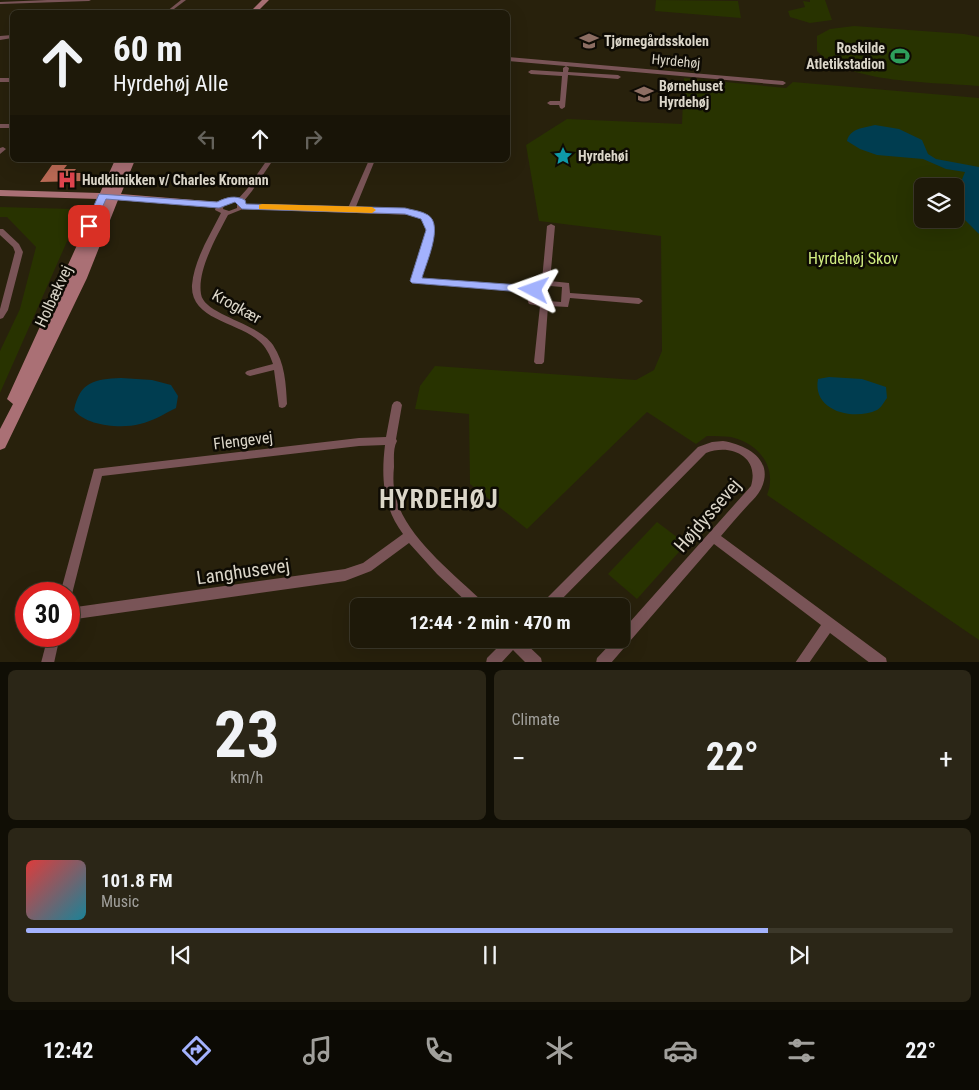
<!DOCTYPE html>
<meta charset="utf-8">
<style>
body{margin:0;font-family:"Roboto Condensed",sans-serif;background:#2b2617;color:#f1f3f6;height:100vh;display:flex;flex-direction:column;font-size:19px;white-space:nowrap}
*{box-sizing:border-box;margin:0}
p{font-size:16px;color:#a1a09c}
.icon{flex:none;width:28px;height:28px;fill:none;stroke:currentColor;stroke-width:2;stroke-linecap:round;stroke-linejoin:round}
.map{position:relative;height:662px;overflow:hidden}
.panel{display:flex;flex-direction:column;gap:8px;padding:8px;background:#100e05;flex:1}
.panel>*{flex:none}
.hud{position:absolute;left:10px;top:10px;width:500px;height:152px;border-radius:8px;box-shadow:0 5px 20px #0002,0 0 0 1px #3c382a;background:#1e1909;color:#f1f3f6;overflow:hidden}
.buttons{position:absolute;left:914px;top:178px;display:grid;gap:10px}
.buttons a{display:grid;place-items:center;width:50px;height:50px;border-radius:8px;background:#1e1909;box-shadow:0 5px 20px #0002,0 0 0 1px #3c382a;font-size:25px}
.speed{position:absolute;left:15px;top:582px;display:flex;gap:10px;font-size:25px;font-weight:700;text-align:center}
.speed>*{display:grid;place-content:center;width:65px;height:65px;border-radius:50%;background:#1e1909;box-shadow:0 5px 20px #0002,0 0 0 1px #3c382a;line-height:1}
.speed .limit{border:8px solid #d22;background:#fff;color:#111}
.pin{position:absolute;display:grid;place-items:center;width:42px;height:42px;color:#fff;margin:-21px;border-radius:10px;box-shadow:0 2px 8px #0006}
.me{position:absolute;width:55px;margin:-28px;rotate:274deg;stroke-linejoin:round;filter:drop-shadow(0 0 4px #0008)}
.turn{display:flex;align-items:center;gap:18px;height:105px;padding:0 20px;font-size:22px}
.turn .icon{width:65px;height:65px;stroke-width:2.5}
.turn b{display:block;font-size:35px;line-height:42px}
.lanes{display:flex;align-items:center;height:48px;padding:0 20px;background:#0003;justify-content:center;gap:25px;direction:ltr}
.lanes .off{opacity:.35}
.big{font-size:38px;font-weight:700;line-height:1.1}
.panel .card{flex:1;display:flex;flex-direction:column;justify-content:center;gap:8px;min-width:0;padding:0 18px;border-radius:8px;background:#2b2617}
.panel .dial{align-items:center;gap:0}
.dial b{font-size:65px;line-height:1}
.song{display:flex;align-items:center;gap:15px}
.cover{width:60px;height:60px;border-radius:8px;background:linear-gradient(135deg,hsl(0 70% 55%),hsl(190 70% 35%))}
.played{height:5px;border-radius:2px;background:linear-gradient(90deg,#a3b2fd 80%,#3c382a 80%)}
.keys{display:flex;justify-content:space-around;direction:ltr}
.heat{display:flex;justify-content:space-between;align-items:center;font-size:28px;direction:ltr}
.panel .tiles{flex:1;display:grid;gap:8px;grid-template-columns:1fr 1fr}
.card:last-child{grid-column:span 2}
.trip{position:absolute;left:350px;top:598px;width:280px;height:50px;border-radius:8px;background:#1e1909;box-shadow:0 5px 20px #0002,0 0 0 1px #3c382a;font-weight:700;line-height:50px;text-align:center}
.tab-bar{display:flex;height:80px;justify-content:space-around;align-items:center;background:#0c0a04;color:#a1a09c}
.tab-bar .icon{width:35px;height:35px}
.tab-bar .on{color:#a3b2fd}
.tab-bar b{font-size:22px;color:#f1f3f6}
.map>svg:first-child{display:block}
.green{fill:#283300;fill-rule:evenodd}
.water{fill:#003d50}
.building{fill:#bb6a55}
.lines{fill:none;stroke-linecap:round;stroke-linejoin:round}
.street{fill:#795457;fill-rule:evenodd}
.secondary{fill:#aa7075;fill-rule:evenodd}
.route{fill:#a3b2fd;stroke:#6a74a4}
.slow{fill:#f59e0b}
.labels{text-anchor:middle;stroke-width:5;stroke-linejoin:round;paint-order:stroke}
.far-poi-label{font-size:14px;font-weight:bold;fill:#dbd6c9;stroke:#0e0b04;text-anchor:start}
.far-street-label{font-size:14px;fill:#dbd6c9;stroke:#0e0b04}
.park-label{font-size:16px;fill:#d1ed81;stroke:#0e0b04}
.street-label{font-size:16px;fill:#dbd6c9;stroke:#0e0b04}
.near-street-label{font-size:19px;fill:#dbd6c9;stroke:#0e0b04}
.near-district-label{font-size:25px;font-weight:bold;letter-spacing:1px;fill:#dbd6c9;stroke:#0e0b04}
</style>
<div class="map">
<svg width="979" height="663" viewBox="0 0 979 663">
<rect width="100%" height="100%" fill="#28210c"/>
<g class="green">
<polygon points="656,0 738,1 741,18 655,11"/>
<polygon points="810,0 825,0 832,20 810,23 790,17 788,11 805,7 803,1 810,2"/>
<path d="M854 26 964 34 979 37V86C935 82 848 84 817 51V36L830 29Z"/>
<path d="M684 78 786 88 793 82 979 98V640L767 495C778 467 758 443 731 437 723 436 715 436 707 436L696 444 647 412 527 529 470 484 469 414 415 409 420 386 435 366 636 380 654 370 662 351 661 236 539 221 526 145 567 119 682 124ZM922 186H955V219H922Z"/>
<polygon points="0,207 73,209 80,212 0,393 0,351 20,309 36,247 7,217 0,217"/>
<polygon points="657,522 686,544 637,599 608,574"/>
</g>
<g class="water">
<path d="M875 125 899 129 922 140 928 154 936 159 979 167V234L960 215 956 194 965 172 946 169 923 159 877 155 860 149 847 141C850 128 864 128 875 125Z"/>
<path d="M829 377 862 379 886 387 887 398C884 402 881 408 877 410 853 421 812 411 818 379Z"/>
<path d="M121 378 152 380 171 385 178 396 176 408C164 414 153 421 140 424 121 429 86 426 74 410 80 382 94 379 121 378Z"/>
</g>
<polygon class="building" points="52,165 67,165 64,169 76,169 73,173 87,173 82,181 40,182"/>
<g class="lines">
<g class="street">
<polygon points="47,0 91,0 89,1 0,4 0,2"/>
<polygon points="181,0 186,0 170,12 166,12"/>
<polygon points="12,35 12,38 0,40 0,36"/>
<polygon points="508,57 783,81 786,83 783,85 508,61"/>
<polygon points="566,66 569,68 568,72 618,75 621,77 618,79 568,75 565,107 562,109 560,108 559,105 550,105 547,103 550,101 560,101 562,76 531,74 528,72 531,70 563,72 563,68"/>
<rect x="0" y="78" width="12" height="4"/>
<rect x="0" y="124" width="12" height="4"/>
<polygon points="3,147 6,149 0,154 0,148"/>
<path d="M267 160H273L252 191 244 201V205L348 208 369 160H375L355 209 417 211 432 219 435 230 420 279 529 287 531 280H542L547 226 551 224 555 226 550 281 569 283 570 293 639 298 643 301 639 304 570 298 568 307 548 306 544 362 542 364H536L534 362 540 306 529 304 528 302 529 292 412 283 411 281 427 230 426 222 415 215 243 209 228 215C217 236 197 270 201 294 204 315 257 322 273 345 285 363 286 384 287 404L285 407 282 408 279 407 274 370 250 376 247 375 245 373 247 371 273 364C270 355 266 347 259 341 238 322 190 320 192 285 194 260 210 235 221 213L215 210 217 203 233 197 238 199 247 189ZM233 201 237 203V208L229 211 223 209 224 204ZM538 285 562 287 561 302 536 300Z"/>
<polygon points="0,229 3,229 19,244 23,252 8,310 3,318 0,319 0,309 15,252 13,247 0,235"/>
<path d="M397 401 400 402 402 405 396 439 397 441C393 448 394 459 394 467 393 477 393 488 396 498 406 537 454 574 483 602L485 606H471L437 574 409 543 371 571 345 581 69 620V608L345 569 363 563 403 534C383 507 381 478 385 445L359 446 102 476 72 594 69 599V594H60L94 469 359 438 386 437 392 405 394 402Z"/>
<path d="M723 441C747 445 775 460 761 489 758 495 753 500 749 504 739 515 730 525 721 536L886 658 887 663H870L830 633 809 663H795L821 625 714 544 611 663H596L597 658 615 639H621V632L751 486C760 456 730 443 706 453L555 606H541L543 602 698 447 712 442Z"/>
<polygon points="48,636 60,636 54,663 41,663"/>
<polygon points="505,639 521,639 541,658 542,663 526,663 513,650 501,663 486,663 487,658 505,640"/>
</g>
<g class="secondary">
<polygon points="262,0 269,0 257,12 250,12"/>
<polygon points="115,160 125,160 110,194 125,160 135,160 121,194 219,202 224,205 219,208 118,200 87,278 7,444 5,448 0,450 0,429 13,404 7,399 98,199 0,196 0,190 100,193"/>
</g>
</g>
<path class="route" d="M99 194 217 202C227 197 235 195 245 200L246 204 405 208C412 210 422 211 428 215 444 225 426 263 422 278L534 286 539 290 534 293 412 283 410 281 426 230 421 219 405 214 242 209 235 202 219 208 106 199 93 228H86L85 226Z"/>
<polygon class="slow" points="262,204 372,207 376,210 372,213 259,209 259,205"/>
<defs>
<g id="school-bare" transform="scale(1.5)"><path d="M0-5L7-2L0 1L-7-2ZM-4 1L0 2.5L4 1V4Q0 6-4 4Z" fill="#8d6e63" stroke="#0e0b04" stroke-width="2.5" paint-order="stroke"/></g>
<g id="stadium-bare" transform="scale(1.5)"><path d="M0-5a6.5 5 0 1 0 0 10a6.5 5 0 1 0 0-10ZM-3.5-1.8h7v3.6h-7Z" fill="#2e9e5b" stroke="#0e0b04" stroke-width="2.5" paint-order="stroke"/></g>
<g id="sight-bare" transform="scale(1.5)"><path d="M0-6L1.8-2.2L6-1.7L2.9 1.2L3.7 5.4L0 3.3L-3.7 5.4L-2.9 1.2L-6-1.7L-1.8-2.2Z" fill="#0f9aa8" stroke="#0e0b04" stroke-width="2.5" paint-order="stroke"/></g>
<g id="hospital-bare" transform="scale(1.5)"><path d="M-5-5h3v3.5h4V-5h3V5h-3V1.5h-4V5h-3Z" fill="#e0444e" stroke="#0e0b04" stroke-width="2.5" paint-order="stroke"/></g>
</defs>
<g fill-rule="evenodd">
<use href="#school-bare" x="589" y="41"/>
<use href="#stadium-bare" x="900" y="56"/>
<use href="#school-bare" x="644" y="94"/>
<use href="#sight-bare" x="563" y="156"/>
<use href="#hospital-bare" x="67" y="180"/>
</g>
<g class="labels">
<g class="far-poi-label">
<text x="604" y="46">Tjørnegårdsskolen</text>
<text x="885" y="53" text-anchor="end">Roskilde<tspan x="885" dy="16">Atletikstadion</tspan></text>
<text x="659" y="91">Børnehuset<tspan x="659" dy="16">Hyrdehøj</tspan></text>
<text x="578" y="161">Hyrdehøi</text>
<text x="82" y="185">Hudklinikken v/ Charles Kromann</text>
</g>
<g class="far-street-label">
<text transform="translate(676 61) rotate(5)" y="5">Hyrdehøj</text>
</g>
<g class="park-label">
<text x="853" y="264">Hyrdehøj Skov</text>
</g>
<g class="street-label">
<text transform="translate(53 296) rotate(-65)" y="6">Holbækvej</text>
<text transform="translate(237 306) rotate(29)" y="6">Krogkær</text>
<text transform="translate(243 440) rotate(-7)" y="6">Flengevej</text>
</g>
<g class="near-street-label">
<text transform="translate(707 515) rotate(-49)" y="7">Højdyssevej</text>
<text transform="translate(243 571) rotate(-8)" y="7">Langhusevej</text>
</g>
<g class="near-district-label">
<text x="439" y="508">HYRDEHØJ</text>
</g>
</g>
</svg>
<div class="buttons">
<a><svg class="icon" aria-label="layers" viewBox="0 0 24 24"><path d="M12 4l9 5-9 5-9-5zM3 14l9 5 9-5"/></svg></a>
</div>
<div class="speed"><div class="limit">30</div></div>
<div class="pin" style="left:89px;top:226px;background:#d93025"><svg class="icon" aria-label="arrive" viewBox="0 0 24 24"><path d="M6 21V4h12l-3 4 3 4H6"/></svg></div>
<svg class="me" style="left:534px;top:290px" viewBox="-20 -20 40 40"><path d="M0-17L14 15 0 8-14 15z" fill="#a3b2fd" stroke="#fff" stroke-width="4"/></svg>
<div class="trip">12:44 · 2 min · 470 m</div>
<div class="hud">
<div class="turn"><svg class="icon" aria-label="ahead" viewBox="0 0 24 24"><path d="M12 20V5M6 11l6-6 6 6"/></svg><div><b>60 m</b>Hyrdehøj Alle</div></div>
<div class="lanes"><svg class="icon off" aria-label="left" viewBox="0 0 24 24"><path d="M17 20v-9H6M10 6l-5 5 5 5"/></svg><svg class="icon" aria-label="ahead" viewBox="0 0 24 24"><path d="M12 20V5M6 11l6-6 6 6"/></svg><svg class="icon off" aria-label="right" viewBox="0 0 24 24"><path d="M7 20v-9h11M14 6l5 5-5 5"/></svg></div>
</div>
</div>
<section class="panel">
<div class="tiles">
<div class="card dial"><b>23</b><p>km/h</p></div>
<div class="card"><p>Climate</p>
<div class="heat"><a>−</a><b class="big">22°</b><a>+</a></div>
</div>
<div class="card">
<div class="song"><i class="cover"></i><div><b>101.8 FM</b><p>Music</p></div></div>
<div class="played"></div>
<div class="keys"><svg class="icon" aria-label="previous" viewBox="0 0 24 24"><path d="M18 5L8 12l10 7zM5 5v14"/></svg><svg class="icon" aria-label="pause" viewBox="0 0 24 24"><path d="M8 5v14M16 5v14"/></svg><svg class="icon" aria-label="next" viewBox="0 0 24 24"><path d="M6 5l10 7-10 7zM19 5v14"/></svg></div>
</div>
</div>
</section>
<nav class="tab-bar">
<b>12:42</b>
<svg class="icon on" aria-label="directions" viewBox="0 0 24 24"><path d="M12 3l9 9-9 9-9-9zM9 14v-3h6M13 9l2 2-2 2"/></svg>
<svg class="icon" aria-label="music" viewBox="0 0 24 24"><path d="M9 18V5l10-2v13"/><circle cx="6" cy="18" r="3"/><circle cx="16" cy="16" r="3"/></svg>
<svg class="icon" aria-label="phone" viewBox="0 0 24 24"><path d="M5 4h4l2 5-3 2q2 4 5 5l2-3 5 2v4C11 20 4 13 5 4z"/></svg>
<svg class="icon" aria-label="climate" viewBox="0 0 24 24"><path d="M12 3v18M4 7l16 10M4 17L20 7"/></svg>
<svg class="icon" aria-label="car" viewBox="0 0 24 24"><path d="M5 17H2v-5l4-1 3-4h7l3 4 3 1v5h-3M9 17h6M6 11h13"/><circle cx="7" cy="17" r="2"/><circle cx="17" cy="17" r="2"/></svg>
<svg class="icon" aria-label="filters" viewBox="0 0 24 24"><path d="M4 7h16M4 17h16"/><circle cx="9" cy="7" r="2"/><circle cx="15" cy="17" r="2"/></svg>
<b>22°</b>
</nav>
